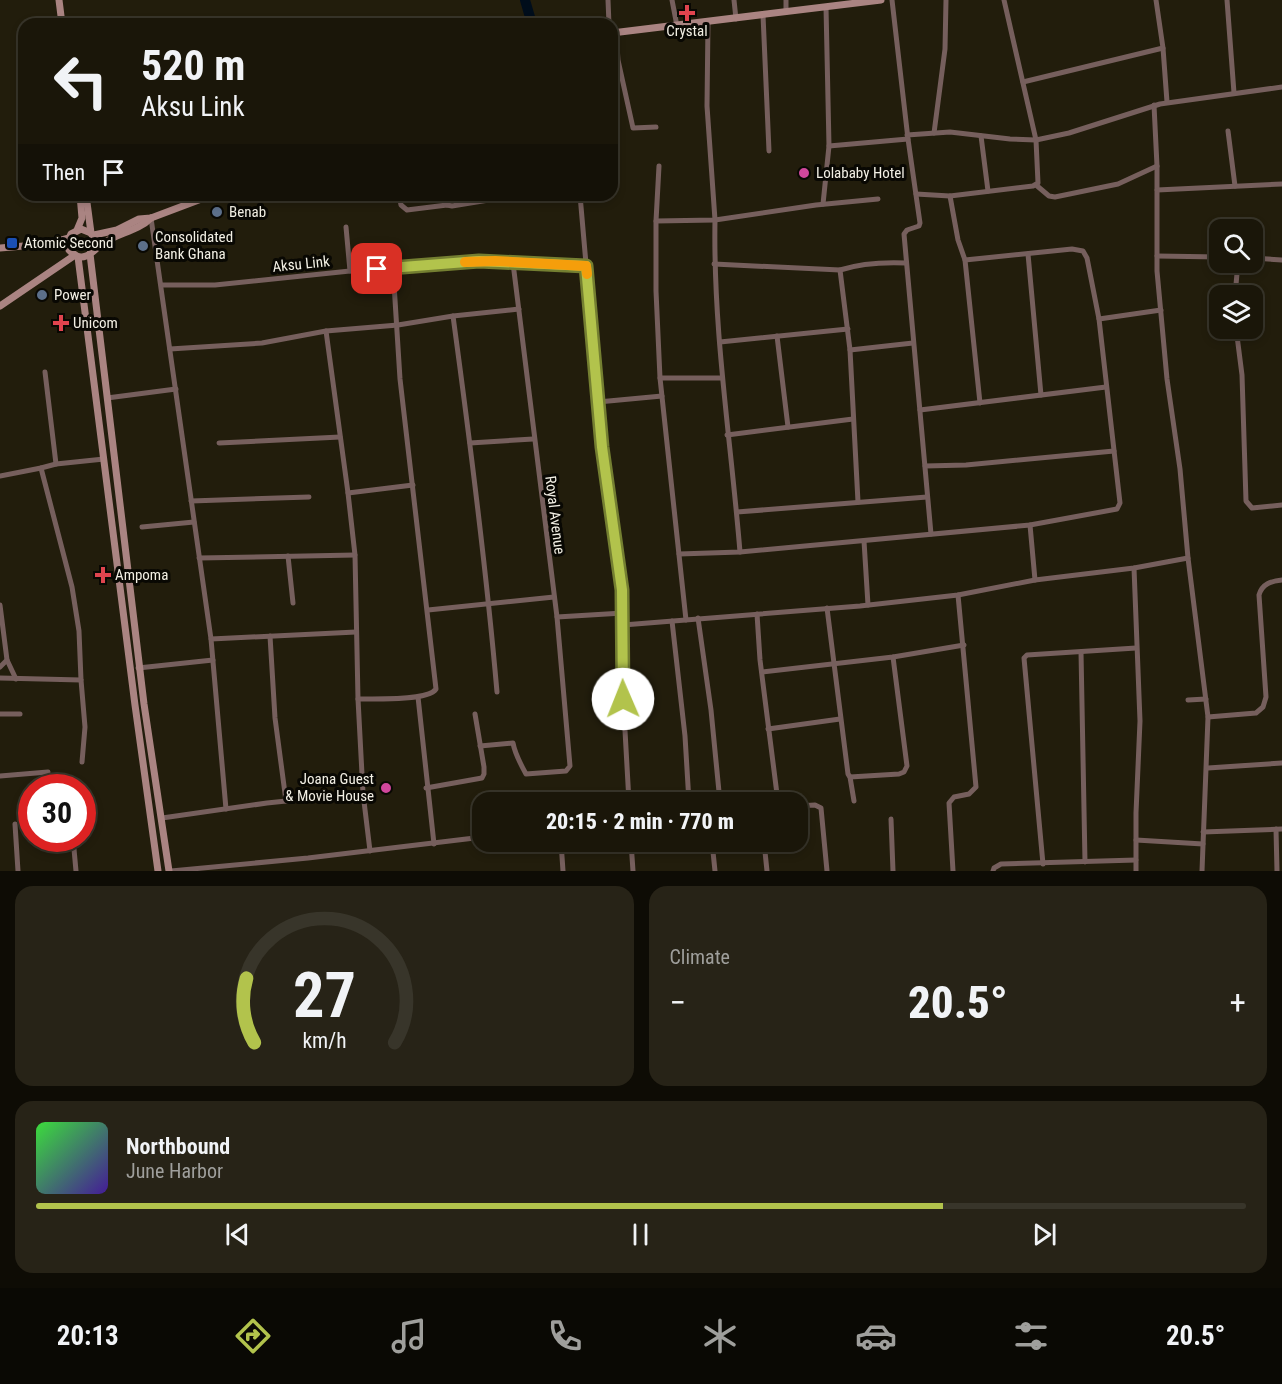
<!DOCTYPE html>
<meta charset="utf-8">
<style>
body{margin:0;font-family:"Roboto Condensed",sans-serif;background:#272317;color:#f1f3f6;height:100vh;display:flex;flex-direction:column;font-size:22px;white-space:nowrap}
*{box-sizing:border-box;margin:0}
p{font-size:20px;color:#9f9f9c}
.icon{flex:none;width:33px;height:33px;fill:none;stroke:currentColor;stroke-width:2;stroke-linecap:round;stroke-linejoin:round}
.map{position:relative;height:871px;overflow:hidden}
.details{display:flex;flex-direction:column;gap:15px;padding:15px;background:#0e0c05;flex:1}
.details>*{flex:none}
.hud{position:absolute;left:18px;top:18px;width:600px;height:183px;border-radius:18px;box-shadow:0 3px 9px #0003,0 0 0 2px #38352a;background:#1a1609;color:#f1f3f6;overflow:hidden}
.buttons{position:absolute;left:1209px;top:219px;display:grid;gap:12px}
.buttons a{display:grid;place-items:center;width:54px;height:54px;border-radius:12px;background:#1a1609;box-shadow:0 3px 9px #0003,0 0 0 2px #38352a;font-size:30px}
.speed{position:absolute;left:18px;top:774px;display:flex;gap:12px;font-size:30px;font-weight:700;text-align:center}
.speed>*{display:grid;place-content:center;width:78px;height:78px;border-radius:50%;background:#1a1609;box-shadow:0 3px 9px #0003,0 0 0 2px #38352a;line-height:1}
.speed .limit{border:9px solid #d22;background:#fff;color:#111}
.pin{position:absolute;display:grid;place-items:center;width:51px;height:51px;color:#fff;margin:-26px;border-radius:12px;box-shadow:0 3px 9px #0006}
.me{position:absolute;width:66px;margin:-33px;rotate:359deg;stroke-linejoin:round;filter:drop-shadow(0 0 4px #0008)}
.turn{display:flex;align-items:center;gap:21px;height:126px;padding:0 24px;font-size:27px}
.turn .icon{width:78px;height:78px;stroke-width:2.5}
.turn b{display:block;font-size:42px;line-height:51px}
.then{display:flex;align-items:center;height:57px;padding:0 24px;background:#0003;gap:12px;font-size:22px}
.big{font-size:45px;font-weight:800;line-height:1.1}
.details .widget{flex:1;display:flex;flex-direction:column;justify-content:center;gap:9px;min-width:0;padding:0 21px;border-radius:18px;background:#272317}
.details .dial{align-items:center;gap:0}
.dial svg{height:156px;overflow:visible;fill:none;stroke:#38352a;stroke-width:7;stroke-linecap:round;text-anchor:middle}
.dial text{fill:#f1f3f6;stroke:none}
.song{display:flex;align-items:center;gap:18px}
.cover{width:72px;height:72px;border-radius:9px;background:linear-gradient(135deg,hsl(120 70% 55%),hsl(260 70% 35%))}
.played{height:6px;border-radius:3px;background:linear-gradient(90deg,#b2c34c 75%,#38352a 75%)}
.keys{display:flex;justify-content:space-around;direction:ltr}
.heat{display:flex;justify-content:space-between;align-items:center;font-size:33px;direction:ltr}
.details .tiles{flex:1;display:grid;gap:15px;grid-template-columns:1fr 1fr}
.widget:last-child{grid-column:span 2}
.trip{position:absolute;left:472px;top:792px;width:336px;height:60px;border-radius:18px;background:#1a1609;box-shadow:0 3px 9px #0003,0 0 0 2px #38352a;font-weight:800;line-height:60px;text-align:center}
.tab-bar{display:flex;height:96px;justify-content:space-around;align-items:center;background:#0a0904;color:#9f9f9c}
.tab-bar .icon{width:42px;height:42px}
.tab-bar .active{color:#b2c34c}
.tab-bar b{font-size:27px;color:#f1f3f6}
.map>svg:first-child{display:block}
.lines{fill:none;stroke-linecap:round;stroke-linejoin:round}
.river{stroke:#000d1b;stroke-width:10}
.street{stroke:#765f5d;stroke-width:5}
.secondary{stroke:#aa8482;stroke-width:7}
.route-casing{stroke:#747f31;stroke-width:15}
.route{stroke:#b2c34c;stroke-width:10}
.slow{stroke:#f59e0b;stroke-width:10}
.health-dot{fill:#e0444e;stroke:#090803;stroke-width:2}
.hotel-dot{fill:#d1479c;stroke:#090803;stroke-width:2}
.service-dot{fill:#5c6f8a;stroke:#090803;stroke-width:2}
.transit-dot{fill:#1a4fb4;stroke:#090803;stroke-width:2}
.labels{text-anchor:middle;stroke-width:6;stroke-linejoin:round;paint-order:stroke}
.poi-label{font-size:15px;fill:#f2efe4;stroke:#090803;text-anchor:start}
.street-label{font-size:15px;fill:#f2efe4;stroke:#090803}
</style>
<div class="map">
<svg width="1282" height="871" viewBox="0 0 1282 871">
<rect width="100%" height="100%" fill="#221d0c"/>
<g class="lines">
<polyline class="river" points="525,0 532,24"/>
<g class="street">
<polyline points="608,0 609,24"/>
<polyline points="672,0 677,26"/>
<polyline points="734,0 736,19"/>
<polyline points="892,0 908,139 920,223 919,226 907,230 904,234 931,534"/>
<polyline points="1156,0 1163,48 1167,102"/>
<polyline points="1227,0 1234,93"/>
<polyline points="786,12 786,0"/>
<polyline points="763,15 769,151"/>
<polyline points="616,32 618,60 633,128 656,127"/>
<polyline points="1023,82 1163,48"/>
<polyline points="1154,105 1157,166 1157,271 1167,379 1180,469 1188,558 1208,717 1202,871"/>
<polyline points="1228,131 1235,186"/>
<polyline points="934,133 945,49 946,0"/>
<polyline points="907,135 950,132 1010,139 1036,140 1069,133 1160,104 1282,87"/>
<polyline points="981,136 988,191"/>
<polyline points="829,146 908,139"/>
<polyline points="1036,185 1049,196 1055,197 1118,184 1157,166"/>
<polyline points="1157,190 1282,184"/>
<polyline points="916,194 950,196 1033,186 1038,183 1036,140 1004,0"/>
<polyline points="399,195 401,205 407,210 447,205"/>
<polyline points="445,195 447,205 452,206 501,198"/>
<polyline points="500,195 501,198 563,195"/>
<polyline points="580,195 602,447 622,590 623,625"/>
<polyline points="950,196 958,240 965,260 980,403"/>
<polyline points="823,204 829,146 826,7"/>
<polyline points="151,218 211,639 226,809"/>
<polyline points="656,221 659,166"/>
<polyline points="346,227 350,271"/>
<polyline points="1028,254 1041,395"/>
<polyline points="1157,256 1220,257"/>
<polyline points="1252,258 1282,260"/>
<path d="M714 264 840 270C862 263 883 262 906 263"/>
<polyline points="840,270 850,350 858,502"/>
<polyline points="162,285 215,285 350,271 479,261 586,266"/>
<polyline points="1235,296 1238,262"/>
<path d="M453 316C470 441 486 566 497 692"/>
<polyline points="1099,319 1161,310"/>
<polyline points="1236,328 1242,375 1246,501 1252,508 1282,505"/>
<polyline points="326,331 348,493 355,555 358,699 363,793 370,851"/>
<polyline points="777,336 788,427"/>
<polyline points="720,342 848,329"/>
<polyline points="170,349 262,343 326,331 398,325 453,316 519,309"/>
<polyline points="850,350 913,343"/>
<polyline points="45,372 56,464"/>
<polyline points="660,378 722,378"/>
<polyline points="107,398 176,389"/>
<polyline points="598,402 662,396"/>
<polyline points="920,410 1106,387"/>
<polyline points="727,435 853,419"/>
<polyline points="219,443 340,437"/>
<polyline points="470,443 533,439"/>
<polyline points="925,466 966,465 1114,451"/>
<polyline points="41,468 72,587 79,631 81,680 85,727 82,762"/>
<polyline points="0,476 41,468 56,464 104,459"/>
<polyline points="348,493 413,485"/>
<polyline points="191,501 309,497"/>
<polyline points="737,512 927,497"/>
<polyline points="1030,525 1035,580"/>
<polyline points="142,527 194,522"/>
<polyline points="864,541 868,605"/>
<path d="M740 552C731 441 713 331 715 220L816 205 878 199"/>
<polyline points="679,554 740,552 1030,525 1117,509 1120,503 1099,319 1087,258 1083,251 1072,249 965,260"/>
<polyline points="288,556 293,603"/>
<polyline points="199,558 355,555"/>
<polyline points="1134,568 1140,721 1136,813 1136,871"/>
<polyline points="0,605 7,660 0,667"/>
<polyline points="827,608 848,774 850,777 854,801"/>
<polyline points="428,610 554,597"/>
<polyline points="757,614 760,660 778,802"/>
<polyline points="557,617 623,613"/>
<polyline points="698,618 711,710 720,802"/>
<polyline points="686,620 660,378 656,291 656,221 715,220 707,106 708,22"/>
<polyline points="672,621 685,736 689,802"/>
<polyline points="270,636 275,718 286,801"/>
<polyline points="211,639 356,632"/>
<polyline points="1081,652 1085,862"/>
<polyline points="7,660 16,679"/>
<polyline points="138,668 213,660"/>
<polyline points="762,672 893,657 964,645"/>
<polyline points="0,678 81,680"/>
<polyline points="418,697 434,844"/>
<path d="M358 699C374 699 428 701 436 689L400 379 393 268"/>
<polyline points="1188,700 1206,699"/>
<polyline points="0,714 20,714"/>
<path d="M1208 717 1256 713 1263 707 1266 697 1259 595C1262 584 1271 581 1282 580"/>
<polyline points="768,729 840,719"/>
<path d="M480 746 513 743C515 754 521 765 526 774L566 771 570 766 557 617 513 263"/>
<polyline points="1208,768 1282,763"/>
<polyline points="0,776 48,772"/>
<polyline points="850,777 899,774 904,772 907,766 893,657"/>
<polyline points="426,788 482,778 484,774 484,767 475,714"/>
<polyline points="629,802 622,677 623,625 860,606 958,595 1035,580 1134,568 1188,558"/>
<polyline points="798,806 815,805 821,808 827,871"/>
<polyline points="162,818 267,803 363,793"/>
<polyline points="891,819 893,871"/>
<polyline points="15,824 18,871"/>
<polyline points="1276,829 1277,871"/>
<polyline points="1203,832 1282,829"/>
<polyline points="73,838 76,871"/>
<polyline points="1136,840 1203,844"/>
<polyline points="561,842 563,871"/>
<polyline points="631,842 633,871"/>
<polyline points="712,842 715,871"/>
<polyline points="764,842 767,871"/>
<polyline points="1043,864 1024,658 1027,655 1136,648"/>
<polyline points="171,871 308,858 483,837"/>
<polyline points="953,871 949,803 954,797 969,794 976,787 958,595"/>
<polyline points="993,871 994,868 1001,864 1136,860"/>
</g>
<g class="secondary">
<polyline points="59,0 62,24"/>
<polyline points="612,33 881,0"/>
<polyline points="86,195 91,233"/>
<polyline points="77,230 82,218 80,195"/>
<polyline points="94,235 117,230 139,219 151,218 212,195"/>
<polyline points="0,248 47,244 69,238"/>
<path d="M93 251 96 242 91 233 81 229 71 234 68 241 69 250C74 255 79 259 86 256 92 254 96 248 101 245 116 233 137 232 151 218"/>
<polyline points="90,254 144,704 169,871"/>
<polyline points="78,257 135,705 158,871"/>
<polyline points="0,306 75,255"/>
</g>
</g>
<g class="lines">
<g class="route-casing">
<polyline id="route" points="377,269 479,261 586,266 602,447 622,590 623,699"/>
</g>
<use href="#route" class="route"/>
<polyline class="slow" points="465,262 495,261 586,266 587,274"/>
</g>
<g class="health-dot">
<path d="M684 4h6v6h6v6h-6v6h-6v-6h-6v-6h6z"/>
<path d="M58 314h6v6h6v6h-6v6h-6v-6h-6v-6h6z"/>
<path d="M100 566h6v6h6v6h-6v6h-6v-6h-6v-6h6z"/>
</g>
<g class="hotel-dot">
<circle cx="804" cy="173" r="6"/>
<circle cx="386" cy="788" r="6"/>
</g>
<g class="service-dot">
<circle cx="217" cy="212" r="6"/>
<circle cx="143" cy="246" r="6"/>
<circle cx="42" cy="295" r="6"/>
</g>
<rect class="transit-dot" x="6" y="237" width="12" height="12" rx="3"/>
<g class="labels">
<g class="poi-label">
<text x="687" y="36" text-anchor="middle">Crystal</text>
<text x="816" y="178">Lolababy Hotel</text>
<text x="229" y="217">Benab</text>
<text x="155" y="242">Consolidated<tspan x="155" dy="17">Bank Ghana</tspan></text>
<text x="24" y="248">Atomic Second</text>
<text x="54" y="300">Power</text>
<text x="73" y="328">Unicom</text>
<text x="115" y="580">Ampoma</text>
<text x="374" y="784" text-anchor="end">Joana Guest<tspan x="374" dy="17">&amp; Movie House</tspan></text>
</g>
<g class="street-label">
<text transform="translate(301 264) rotate(-6)" y="5">Aksu Link</text>
<text transform="translate(555 515) rotate(83)" y="5">Royal Avenue</text>
</g>
</g>
</svg>
<div class="buttons">
<a><svg class="icon" aria-label="search" viewBox="0 0 24 24"><circle cx="10" cy="10" r="6"/><path d="M15 15l6 6"/></svg></a>
<a><svg class="icon" aria-label="layers" viewBox="0 0 24 24"><path d="M12 4l9 5-9 5-9-5zM3 14l9 5 9-5"/></svg></a>
</div>
<div class="speed"><div class="limit">30</div></div>
<div class="pin" style="left:377px;top:269px;background:#d93025"><svg class="icon" aria-label="arrive" viewBox="0 0 24 24"><path d="M6 21V4h12l-3 4 3 4H6"/></svg></div>
<svg class="me" style="left:623px;top:699px" viewBox="-20 -20 40 40"><circle r="19" fill="#fff"/><path d="M0-13L10 11 0 6-10 11z" fill="#b2c34c"/></svg>
<div class="trip">20:15 · 2 min · 770 m</div>
<div class="hud">
<div class="turn"><svg class="icon" aria-label="left" viewBox="0 0 24 24"><path d="M17 20v-9H6M10 6l-5 5 5 5"/></svg><div><b>520 m</b>Aksu Link</div></div>
<div class="then">Then<svg class="icon" aria-label="arrive" viewBox="0 0 24 24"><path d="M6 21V4h12l-3 4 3 4H6"/></svg></div>
</div>
</div>
<section class="details">
<div class="tiles">
<div class="widget dial"><svg viewBox="0 0 100 80">
<path d="M14 69A42 42 0 1 1 86 69"/>
<path d="M14 69A42 42 0 0 1 10 36" stroke="#b2c34c"/>
<text x="50" y="56" font-size="32" font-weight="700">27</text>
<text x="50" y="72" font-size="11">km/h</text>
</svg></div>
<div class="widget"><p>Climate</p>
<div class="heat"><a>−</a><b class="big">20.5°</b><a>+</a></div>
</div>
<div class="widget">
<div class="song"><i class="cover"></i><div><b>Northbound</b><p>June Harbor</p></div></div>
<div class="played"></div>
<div class="keys"><svg class="icon" aria-label="previous" viewBox="0 0 24 24"><path d="M18 5L8 12l10 7zM5 5v14"/></svg><svg class="icon" aria-label="pause" viewBox="0 0 24 24"><path d="M8 5v14M16 5v14"/></svg><svg class="icon" aria-label="next" viewBox="0 0 24 24"><path d="M6 5l10 7-10 7zM19 5v14"/></svg></div>
</div>
</div>
</section>
<nav class="tab-bar">
<b>20:13</b>
<svg class="icon active" aria-label="directions" viewBox="0 0 24 24"><path d="M12 3l9 9-9 9-9-9zM9 14v-3h6M13 9l2 2-2 2"/></svg>
<svg class="icon" aria-label="music" viewBox="0 0 24 24"><path d="M9 18V5l10-2v13"/><circle cx="6" cy="18" r="3"/><circle cx="16" cy="16" r="3"/></svg>
<svg class="icon" aria-label="phone" viewBox="0 0 24 24"><path d="M5 4h4l2 5-3 2q2 4 5 5l2-3 5 2v4C11 20 4 13 5 4z"/></svg>
<svg class="icon" aria-label="climate" viewBox="0 0 24 24"><path d="M12 3v18M4 7l16 10M4 17L20 7"/></svg>
<svg class="icon" aria-label="car" viewBox="0 0 24 24"><path d="M5 17H2v-5l4-1 3-4h7l3 4 3 1v5h-3M9 17h6M6 11h13"/><circle cx="7" cy="17" r="2"/><circle cx="17" cy="17" r="2"/></svg>
<svg class="icon" aria-label="filters" viewBox="0 0 24 24"><path d="M4 7h16M4 17h16"/><circle cx="9" cy="7" r="2"/><circle cx="15" cy="17" r="2"/></svg>
<b>20.5°</b>
</nav>
